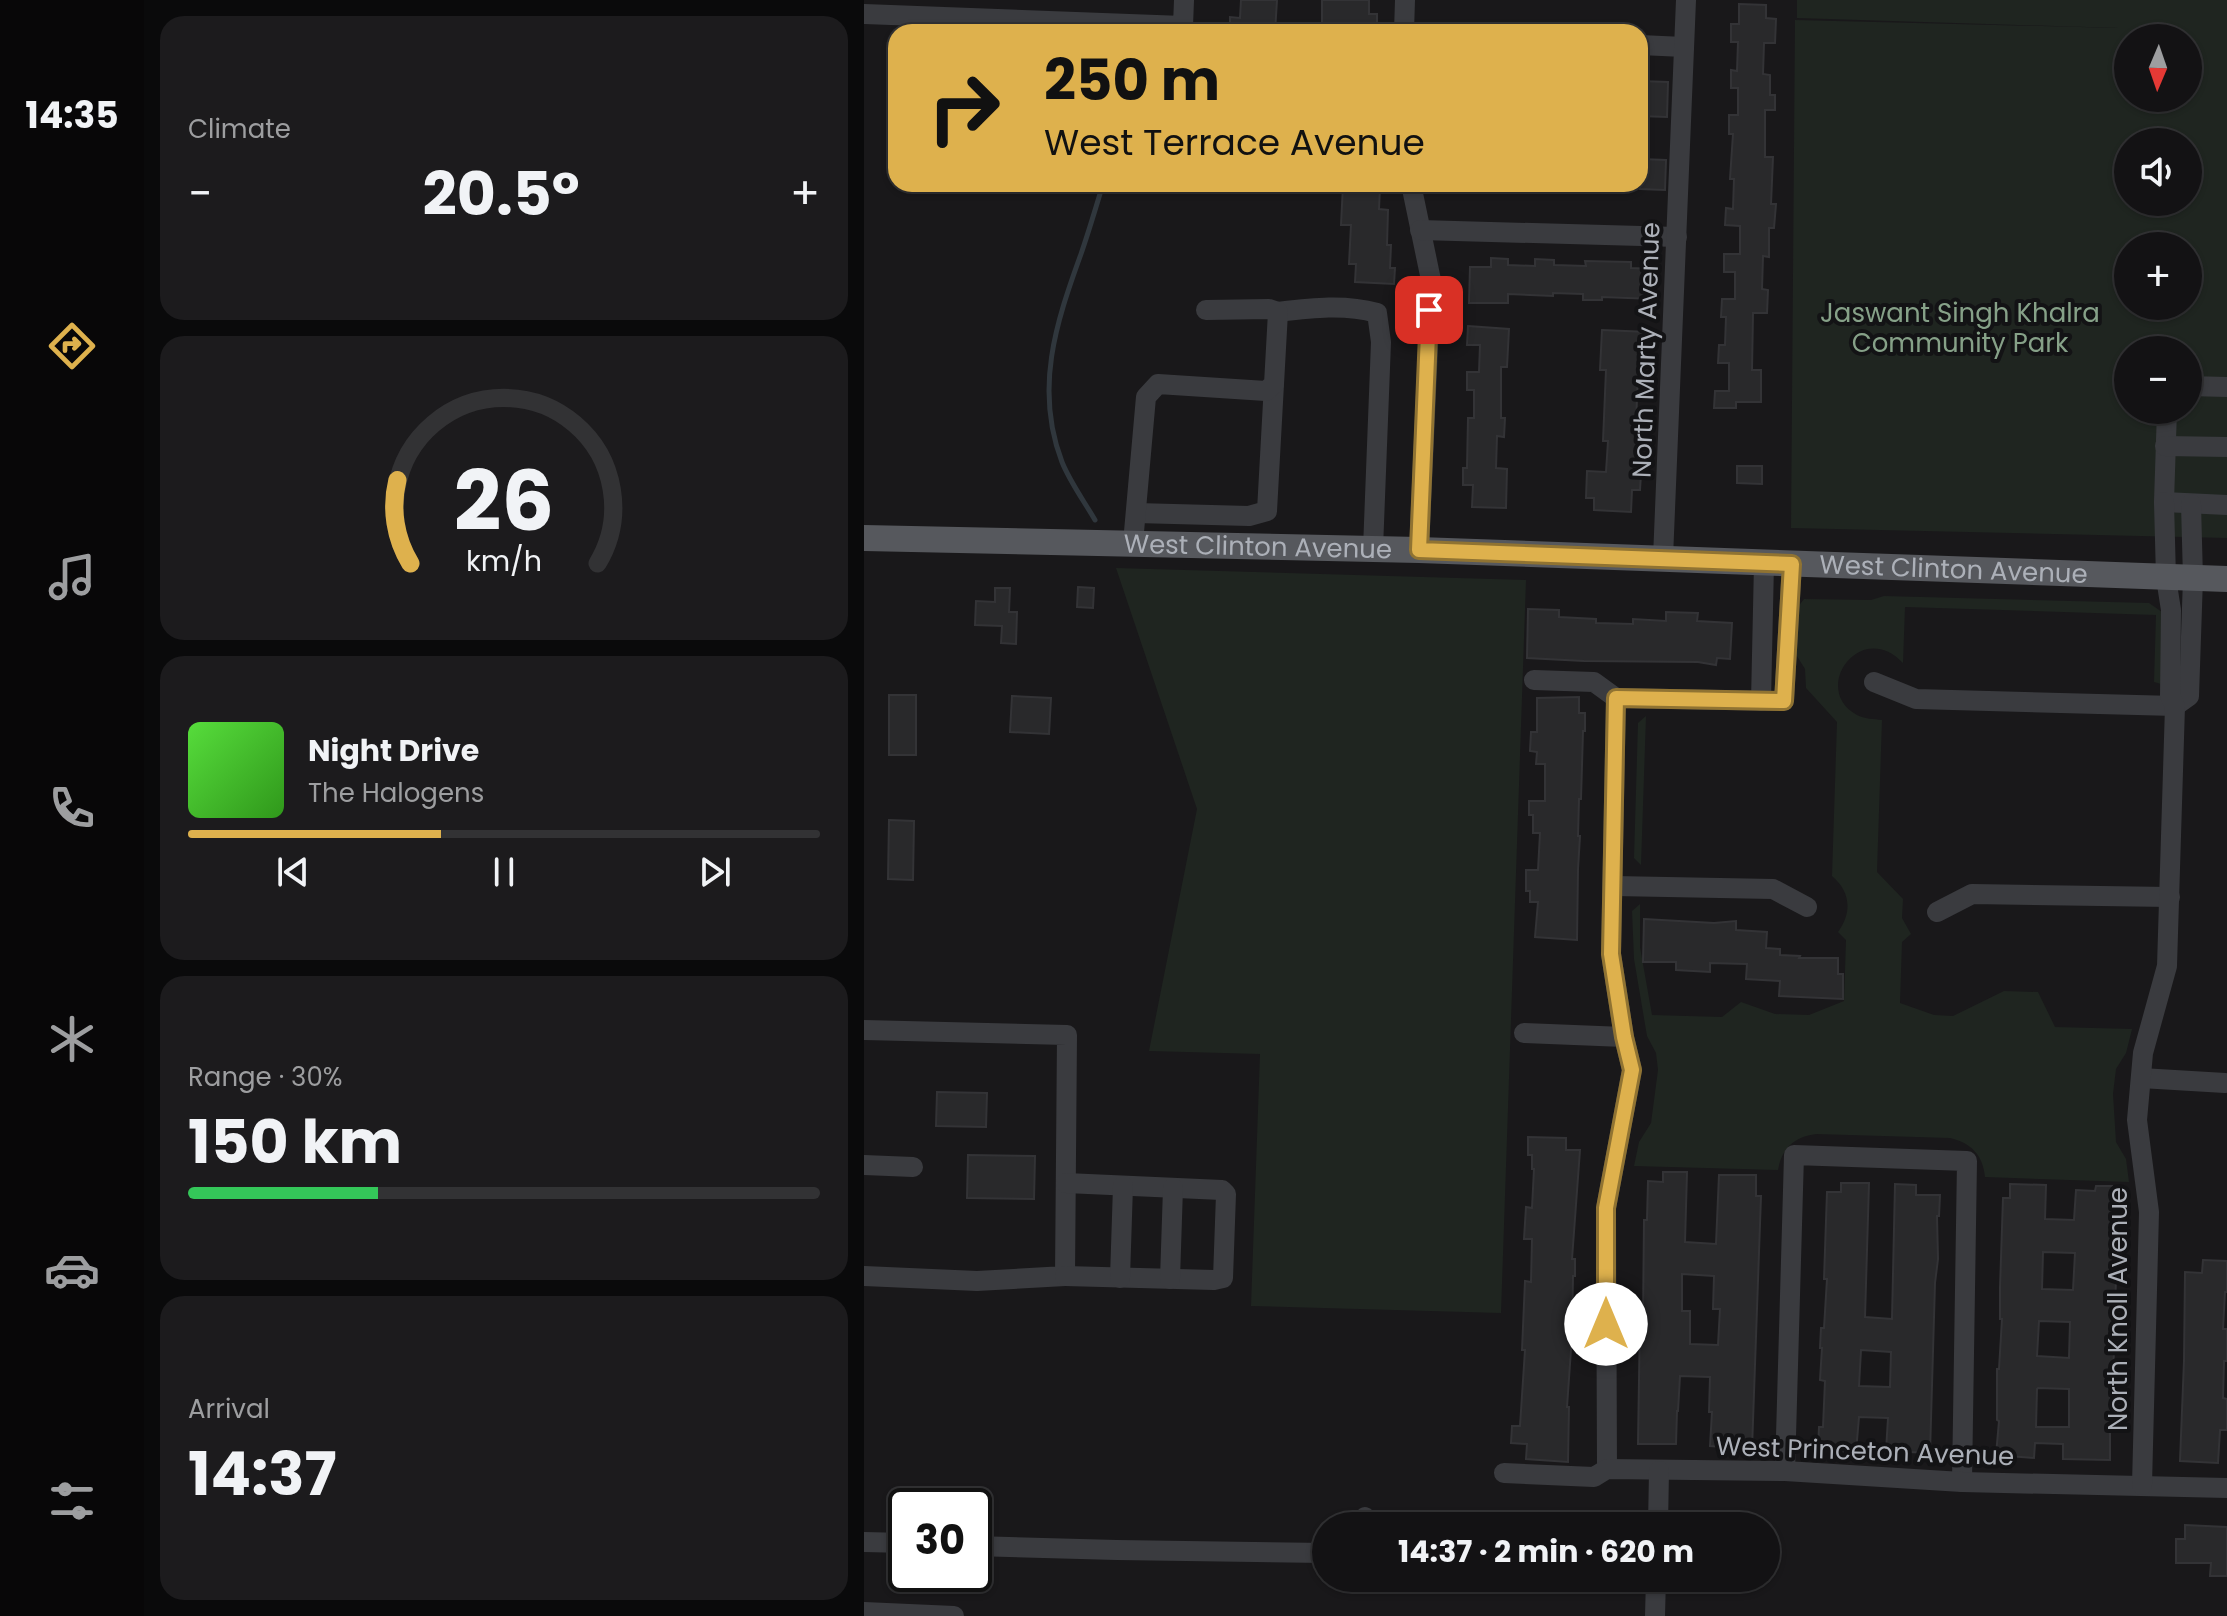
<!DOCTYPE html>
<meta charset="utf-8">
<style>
body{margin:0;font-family:Poppins,sans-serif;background:#1c1b1d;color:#f1f3f6;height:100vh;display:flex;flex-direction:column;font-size:30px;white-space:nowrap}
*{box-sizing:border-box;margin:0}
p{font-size:26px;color:#9d9ea0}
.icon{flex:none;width:44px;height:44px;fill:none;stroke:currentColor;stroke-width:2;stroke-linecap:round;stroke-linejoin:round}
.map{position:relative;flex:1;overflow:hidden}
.sheet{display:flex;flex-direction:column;gap:16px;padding:16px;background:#0a0a0b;width:720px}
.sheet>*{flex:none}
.hud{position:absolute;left:24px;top:24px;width:760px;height:168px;border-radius:24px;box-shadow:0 2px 6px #0004,0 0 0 2px #323234;background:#deb14d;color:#111;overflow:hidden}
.needle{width:52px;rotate:182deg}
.controls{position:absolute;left:1250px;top:24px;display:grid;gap:16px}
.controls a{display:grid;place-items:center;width:88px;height:88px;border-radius:50%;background:#131214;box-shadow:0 2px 6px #0004,0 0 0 2px #323234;font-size:40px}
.speed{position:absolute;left:24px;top:1488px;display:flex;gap:16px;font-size:40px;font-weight:700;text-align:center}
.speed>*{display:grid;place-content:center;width:104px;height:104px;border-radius:50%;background:#131214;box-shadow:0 2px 6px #0004,0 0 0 2px #323234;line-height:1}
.speed .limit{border:4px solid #111;border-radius:12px;background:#fff;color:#111}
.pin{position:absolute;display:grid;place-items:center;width:68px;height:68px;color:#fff;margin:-34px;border-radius:16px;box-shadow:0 4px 12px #0006}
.me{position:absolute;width:88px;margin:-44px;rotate:0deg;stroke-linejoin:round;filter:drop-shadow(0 0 6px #0008)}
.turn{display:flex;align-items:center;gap:28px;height:168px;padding:0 24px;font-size:36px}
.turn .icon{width:104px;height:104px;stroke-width:2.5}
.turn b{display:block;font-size:56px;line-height:68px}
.big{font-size:60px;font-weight:700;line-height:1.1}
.sheet .tile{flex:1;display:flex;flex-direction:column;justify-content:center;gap:12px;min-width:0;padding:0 28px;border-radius:24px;background:#1c1b1d}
.sheet .dial{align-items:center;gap:0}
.dial svg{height:208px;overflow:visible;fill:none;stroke:#323234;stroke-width:7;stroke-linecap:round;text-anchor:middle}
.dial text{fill:#f1f3f6;stroke:none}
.song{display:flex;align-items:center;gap:24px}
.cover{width:96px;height:96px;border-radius:12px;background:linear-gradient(135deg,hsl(110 70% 55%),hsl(110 70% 35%))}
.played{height:8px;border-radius:4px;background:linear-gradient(90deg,#deb14d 40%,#323234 40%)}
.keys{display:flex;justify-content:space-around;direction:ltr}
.heat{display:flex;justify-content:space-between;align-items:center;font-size:44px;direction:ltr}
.charge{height:12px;border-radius:6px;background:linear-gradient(90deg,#34c759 30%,#323234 0)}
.trip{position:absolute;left:448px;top:1512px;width:468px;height:80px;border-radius:40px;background:#131214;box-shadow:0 2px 6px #0004,0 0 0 2px #323234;font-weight:700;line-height:80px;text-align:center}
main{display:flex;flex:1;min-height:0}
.tab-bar{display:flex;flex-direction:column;width:144px;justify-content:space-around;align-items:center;background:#080708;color:#9d9ea0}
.tab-bar .icon{width:56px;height:56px}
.tab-bar .current{color:#deb14d}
.tab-bar b{font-size:36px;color:#f1f3f6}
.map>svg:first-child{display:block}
.green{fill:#1f2520;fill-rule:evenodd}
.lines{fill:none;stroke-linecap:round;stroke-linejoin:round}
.stream{stroke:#30373d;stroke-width:5}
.building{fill:#29292b;stroke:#333336;stroke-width:2;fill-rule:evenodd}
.minor{stroke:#3a3b3f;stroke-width:20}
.major{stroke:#56585d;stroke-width:26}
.route-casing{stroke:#907332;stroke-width:20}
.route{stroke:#deb14d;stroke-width:14}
.labels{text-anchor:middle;stroke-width:8;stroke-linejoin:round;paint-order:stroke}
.park-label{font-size:26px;fill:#86a188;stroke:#131315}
.street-label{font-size:26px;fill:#acb0b8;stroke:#131315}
</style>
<main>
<nav class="tab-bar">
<b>14:35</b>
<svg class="icon current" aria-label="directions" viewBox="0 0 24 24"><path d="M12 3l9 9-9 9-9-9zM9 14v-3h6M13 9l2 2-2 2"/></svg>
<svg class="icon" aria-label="music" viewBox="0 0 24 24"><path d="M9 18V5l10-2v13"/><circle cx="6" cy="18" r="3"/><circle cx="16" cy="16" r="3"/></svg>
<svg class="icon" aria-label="phone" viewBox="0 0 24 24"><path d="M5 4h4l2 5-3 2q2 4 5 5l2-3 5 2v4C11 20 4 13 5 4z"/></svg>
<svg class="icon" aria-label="climate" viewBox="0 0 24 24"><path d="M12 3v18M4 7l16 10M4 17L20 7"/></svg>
<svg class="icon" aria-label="car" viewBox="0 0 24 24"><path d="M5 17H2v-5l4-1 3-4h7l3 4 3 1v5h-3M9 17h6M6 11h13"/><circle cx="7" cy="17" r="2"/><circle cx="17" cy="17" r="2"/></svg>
<svg class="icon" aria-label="filters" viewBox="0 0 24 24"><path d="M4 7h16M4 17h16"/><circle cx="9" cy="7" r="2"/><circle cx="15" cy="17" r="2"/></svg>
</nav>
<section class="sheet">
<div class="tile"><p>Climate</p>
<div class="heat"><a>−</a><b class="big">20.5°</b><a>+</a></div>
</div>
<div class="tile dial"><svg viewBox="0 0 100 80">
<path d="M14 69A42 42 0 1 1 86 69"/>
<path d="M14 69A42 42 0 0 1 9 37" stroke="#deb14d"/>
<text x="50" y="56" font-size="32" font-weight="700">26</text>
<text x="50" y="72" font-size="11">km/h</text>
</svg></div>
<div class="tile">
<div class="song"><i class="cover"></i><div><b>Night Drive</b><p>The Halogens</p></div></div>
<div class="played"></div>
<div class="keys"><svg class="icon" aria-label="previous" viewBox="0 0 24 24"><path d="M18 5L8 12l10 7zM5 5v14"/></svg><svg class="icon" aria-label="pause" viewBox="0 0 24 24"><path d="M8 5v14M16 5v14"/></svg><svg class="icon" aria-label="next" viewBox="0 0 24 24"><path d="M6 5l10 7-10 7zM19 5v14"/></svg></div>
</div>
<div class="tile"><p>Range · 30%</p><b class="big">150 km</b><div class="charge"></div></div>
<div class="tile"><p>Arrival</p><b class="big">14:37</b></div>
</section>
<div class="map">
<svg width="1363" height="1616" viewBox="0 0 1363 1616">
<rect width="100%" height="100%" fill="#19181a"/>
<g class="green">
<path d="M933 0H1363V538L927 528 931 20 1254 28 933 18ZM1264 38H1324V98H1264ZM1264 142H1324V202H1264ZM1264 246H1324V306H1264ZM1264 350H1324V410H1264Z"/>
<polygon points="252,568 662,580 637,1313 387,1306 396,1054 285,1051 333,809"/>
<path d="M1020 596 1285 603 1298 612 1297 684 1290 682 1292 615 1041 607 1039 663C996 618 946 690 993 715 1000 719 1010 719 1018 720L1013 872 1039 899 1038 918 1047 934 1038 942 1036 1003 1070 1015 1089 1016 1140 991 1174 992 1191 1027 1268 1029 1262 1053 1252 1069 1249 1094 1252 1142 1262 1159 1265 1182 1121 1177C1119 1155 1107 1143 1086 1138L952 1134C930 1137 918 1148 914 1170L770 1166 775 1142 787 1123 794 1070 792 1053 783 1036 770 959 768 911 776 904V947L788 1015 858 1017 877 1002 911 1014 945 1015 980 1001 982 940 974 932C988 913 987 892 968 876L973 722 942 688 941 669 931 653 930 612 940 599 1007 600Z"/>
<polygon points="782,716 777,865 770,858 774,723"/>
</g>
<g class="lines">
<path class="stream" d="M231 520C220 501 206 482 198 462 170 389 192 323 217 254 225 231 232 207 239 184"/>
</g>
<g class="building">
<polygon points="377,0 413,0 411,32 366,32 366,17 376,18"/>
<polygon points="458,0 505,0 505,14 513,14 513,31 458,30"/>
<polygon points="875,4 902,5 902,18 912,19 911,43 900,43 899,74 906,75 906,95 911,95 911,110 901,110 901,157 909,157 907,204 912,204 910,228 905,228 905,257 899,256 898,289 904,290 903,313 889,313 888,370 897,370 897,402 872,402 872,408 850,408 851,391 865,391 865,363 854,363 855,345 861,345 862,317 857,317 858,299 871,299 871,272 860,272 860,254 876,254 876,226 861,225 862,208 869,209 870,179 866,179 869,134 865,134 865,115 874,115 874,88 867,88 867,70 873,71 874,42 867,42 867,24 875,24"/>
<polygon points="776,81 804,82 803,117 776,116"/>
<polygon points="776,159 802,160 801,190 776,189"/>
<polygon points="479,185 516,187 515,209 524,210 523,245 527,245 526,268 531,268 530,284 491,282 492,264 485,264 487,225 477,225"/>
<polygon points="627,258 644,259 644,265 671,266 671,259 690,260 690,265 722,266 721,261 767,262 767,268 790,269 789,299 738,297 738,300 719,300 719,294 689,293 689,296 644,294 644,303 605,303 606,267 627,267"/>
<polygon points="604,326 645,329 643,367 637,367 637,418 641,418 640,437 633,436 632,468 643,469 642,508 608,507 609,485 599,485 599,468 603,468 604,418 610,418 610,390 603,390 603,372 615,372 616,345 603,345"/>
<polygon points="738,330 784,332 783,349 775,349 772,423 780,423 778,440 773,440 771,473 777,474 776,490 768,490 767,512 730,510 730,498 722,498 723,471 742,472 744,441 739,441 742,370 736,370"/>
<polygon points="873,466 898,466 898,484 873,483"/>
<polygon points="214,587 230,588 229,608 213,607"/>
<polygon points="131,588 146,588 145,612 153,612 152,644 137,643 138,626 111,625 112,601 131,602"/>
<polygon points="664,609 695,610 695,617 732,619 732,623 769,624 769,619 802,621 802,612 834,613 833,621 868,623 866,659 853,658 852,665 834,662 720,661 663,658"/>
<rect x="25" y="695" width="27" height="60"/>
<polygon points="148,696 187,698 185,734 146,732"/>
<polygon points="715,697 715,713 721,713 721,731 719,731 717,799 715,799 714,836 716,836 714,869 713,940 671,937 674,902 666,902 666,891 662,891 662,870 674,870 676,833 669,833 669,815 665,815 665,801 681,801 681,764 672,764 673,752 666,751 667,732 673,732 673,698"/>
<polygon points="25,820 50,821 49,880 24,879"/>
<polygon points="780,919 850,923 872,921 872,930 903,932 902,948 916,949 916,955 936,956 935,958 974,958 974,974 979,974 979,999 915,996 916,981 882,979 883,964 846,963 846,972 812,970 812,962 779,962"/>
<polygon points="73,1092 123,1093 122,1127 72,1126"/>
<polygon points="664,1137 702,1138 702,1150 716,1150 708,1259 711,1259 711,1276 709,1276 708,1335 703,1407 705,1407 704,1462 662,1459 663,1444 647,1443 648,1426 656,1426 661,1350 658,1350 661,1281 667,1282 668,1239 660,1239 662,1207 668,1208 670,1169 668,1169 668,1155 664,1155"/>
<polygon points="104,1155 171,1156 170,1199 103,1198"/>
<path d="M799 1172H823L821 1242 852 1244 855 1175H892V1196H897L888 1449 846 1446 848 1412H845L846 1377 816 1376 814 1411H813L812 1444H774L776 1317H779L780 1220H783L784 1181 799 1182ZM818 1274 850 1276 849 1309H856L854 1345 826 1344V1311H818Z"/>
<path d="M977 1183H1005L1001 1317 1028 1319 1031 1184 1052 1185V1195H1076L1075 1216H1073L1074 1259 1071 1283 1066 1453 1022 1451 1024 1418 995 1417 992 1452 954 1450 955 1427H959L961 1381 956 1380 958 1348H956L957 1328H960L963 1279H960L963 1192H977ZM997 1350 1027 1352 1026 1387 995 1386Z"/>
<path d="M1146 1184 1182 1185 1181 1219 1210 1220 1212 1190 1231 1191 1232 1186H1248L1247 1200 1254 1201 1250 1352 1248 1391H1246V1460L1199 1459V1444L1171 1443 1170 1458 1132 1455 1135 1421 1133 1420V1369H1135L1138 1319H1136V1288L1139 1198H1146ZM1179 1252 1211 1253 1209 1290 1178 1289ZM1175 1321 1206 1322 1205 1358 1173 1356ZM1174 1388 1205 1389V1427H1172L1173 1389Z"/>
<polygon points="1339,1260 1363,1261 1363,1292 1361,1292 1359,1329 1363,1329 1363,1361 1360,1361 1359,1398 1363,1399 1363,1430 1356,1430 1354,1463 1316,1461 1320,1361 1321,1272 1338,1273"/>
<polygon points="1321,1525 1363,1527 1363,1576 1346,1576 1347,1563 1312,1563 1312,1539 1321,1539"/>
</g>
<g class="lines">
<g class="minor">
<polyline points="0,14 319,26 320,0"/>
<polyline points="540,32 541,0"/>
<polyline points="776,45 820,47"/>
<polyline points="547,184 567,280 555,550"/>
<polyline points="556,230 813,237"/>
<path d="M414 312C448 308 480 304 513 313L517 342 509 549"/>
<polyline points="1324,386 1363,387"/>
<polyline points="1303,410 1300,502 1363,505"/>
<polyline points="1301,446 1363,447"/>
<polyline points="272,513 385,516 403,511 410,384"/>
<polyline points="269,543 282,397 294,384 402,391 410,384 414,312 405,309 342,310"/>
<polyline points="799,558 822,0"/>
<polyline points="670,680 730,682 752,698 920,701 928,564"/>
<polyline points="1010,682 1052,699 1311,706"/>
<polyline points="897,701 900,563"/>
<polyline points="1311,706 1325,696 1329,578 1327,504"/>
<polyline points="750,886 909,889 943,907"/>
<polyline points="1073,912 1108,894 1306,897"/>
<polyline points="0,1030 203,1035 201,1276 113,1281 0,1276"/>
<polyline points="660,1033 760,1037"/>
<polyline points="1277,1078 1361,1083"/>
<polyline points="0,1165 49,1167"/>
<polyline points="201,1276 350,1280 359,1278 362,1194 358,1190 202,1183"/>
<polyline points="256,1278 259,1186"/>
<polyline points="306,1279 309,1188"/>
<polyline points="743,1469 742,1208 768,1070 760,1037 747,954 752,698"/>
<polyline points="921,1471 930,1155 1103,1161 1098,1482"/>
<polyline points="640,1473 730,1477 743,1469 921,1471 1098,1482 1363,1488"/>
<polyline points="1278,1485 1285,1212 1273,1120 1279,1053 1303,966 1311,706 1306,696 1307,610 1302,578 1300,502"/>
<polyline points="501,1517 507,1526"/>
<polyline points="794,1526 795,1471"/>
<polyline points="0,1542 42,1543"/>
<polyline points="110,1546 253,1550 462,1553"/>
<polyline points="0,1612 90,1616"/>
<polyline points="791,1616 792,1578"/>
</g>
<path class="major" id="s1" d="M0 538 555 550 1363 579"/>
</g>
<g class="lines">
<g class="route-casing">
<polyline id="route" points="565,310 555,550 928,564 920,701 752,698 747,954 760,1037 768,1070 742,1208 742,1324"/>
</g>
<use href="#route" class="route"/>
</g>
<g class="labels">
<g class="park-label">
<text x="1096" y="322">Jaswant Singh Khalra<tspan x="1096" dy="30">Community Park</tspan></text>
</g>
<g class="street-label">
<text transform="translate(782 350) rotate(-88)" y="9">North Marty Avenue</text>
<text dy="9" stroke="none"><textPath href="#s1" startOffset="394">West Clinton Avenue</textPath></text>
<text dy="9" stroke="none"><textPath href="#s1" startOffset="1090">West Clinton Avenue</textPath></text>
<text transform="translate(1254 1309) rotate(-90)" y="9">North Knoll Avenue</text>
<text transform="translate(1001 1451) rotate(2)" y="9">West Princeton Avenue</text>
</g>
</g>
</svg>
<div class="controls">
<a><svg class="needle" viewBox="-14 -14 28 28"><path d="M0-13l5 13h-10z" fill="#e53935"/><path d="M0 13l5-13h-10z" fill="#9d9ea0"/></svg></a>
<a><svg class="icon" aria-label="sound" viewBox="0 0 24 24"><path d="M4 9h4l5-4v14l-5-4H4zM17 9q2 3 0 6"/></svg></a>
<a>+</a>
<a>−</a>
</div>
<div class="speed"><div class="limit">30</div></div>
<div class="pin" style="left:565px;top:310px;background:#d93025"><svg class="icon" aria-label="arrive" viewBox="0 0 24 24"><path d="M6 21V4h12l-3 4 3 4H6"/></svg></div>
<svg class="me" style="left:742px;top:1324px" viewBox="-20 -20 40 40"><circle r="19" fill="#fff"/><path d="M0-13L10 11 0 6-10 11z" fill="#deb14d"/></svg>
<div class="trip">14:37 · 2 min · 620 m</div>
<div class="hud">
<div class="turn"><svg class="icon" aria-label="right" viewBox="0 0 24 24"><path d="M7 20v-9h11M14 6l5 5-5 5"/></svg><div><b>250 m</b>West Terrace Avenue</div></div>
</div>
</div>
</main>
